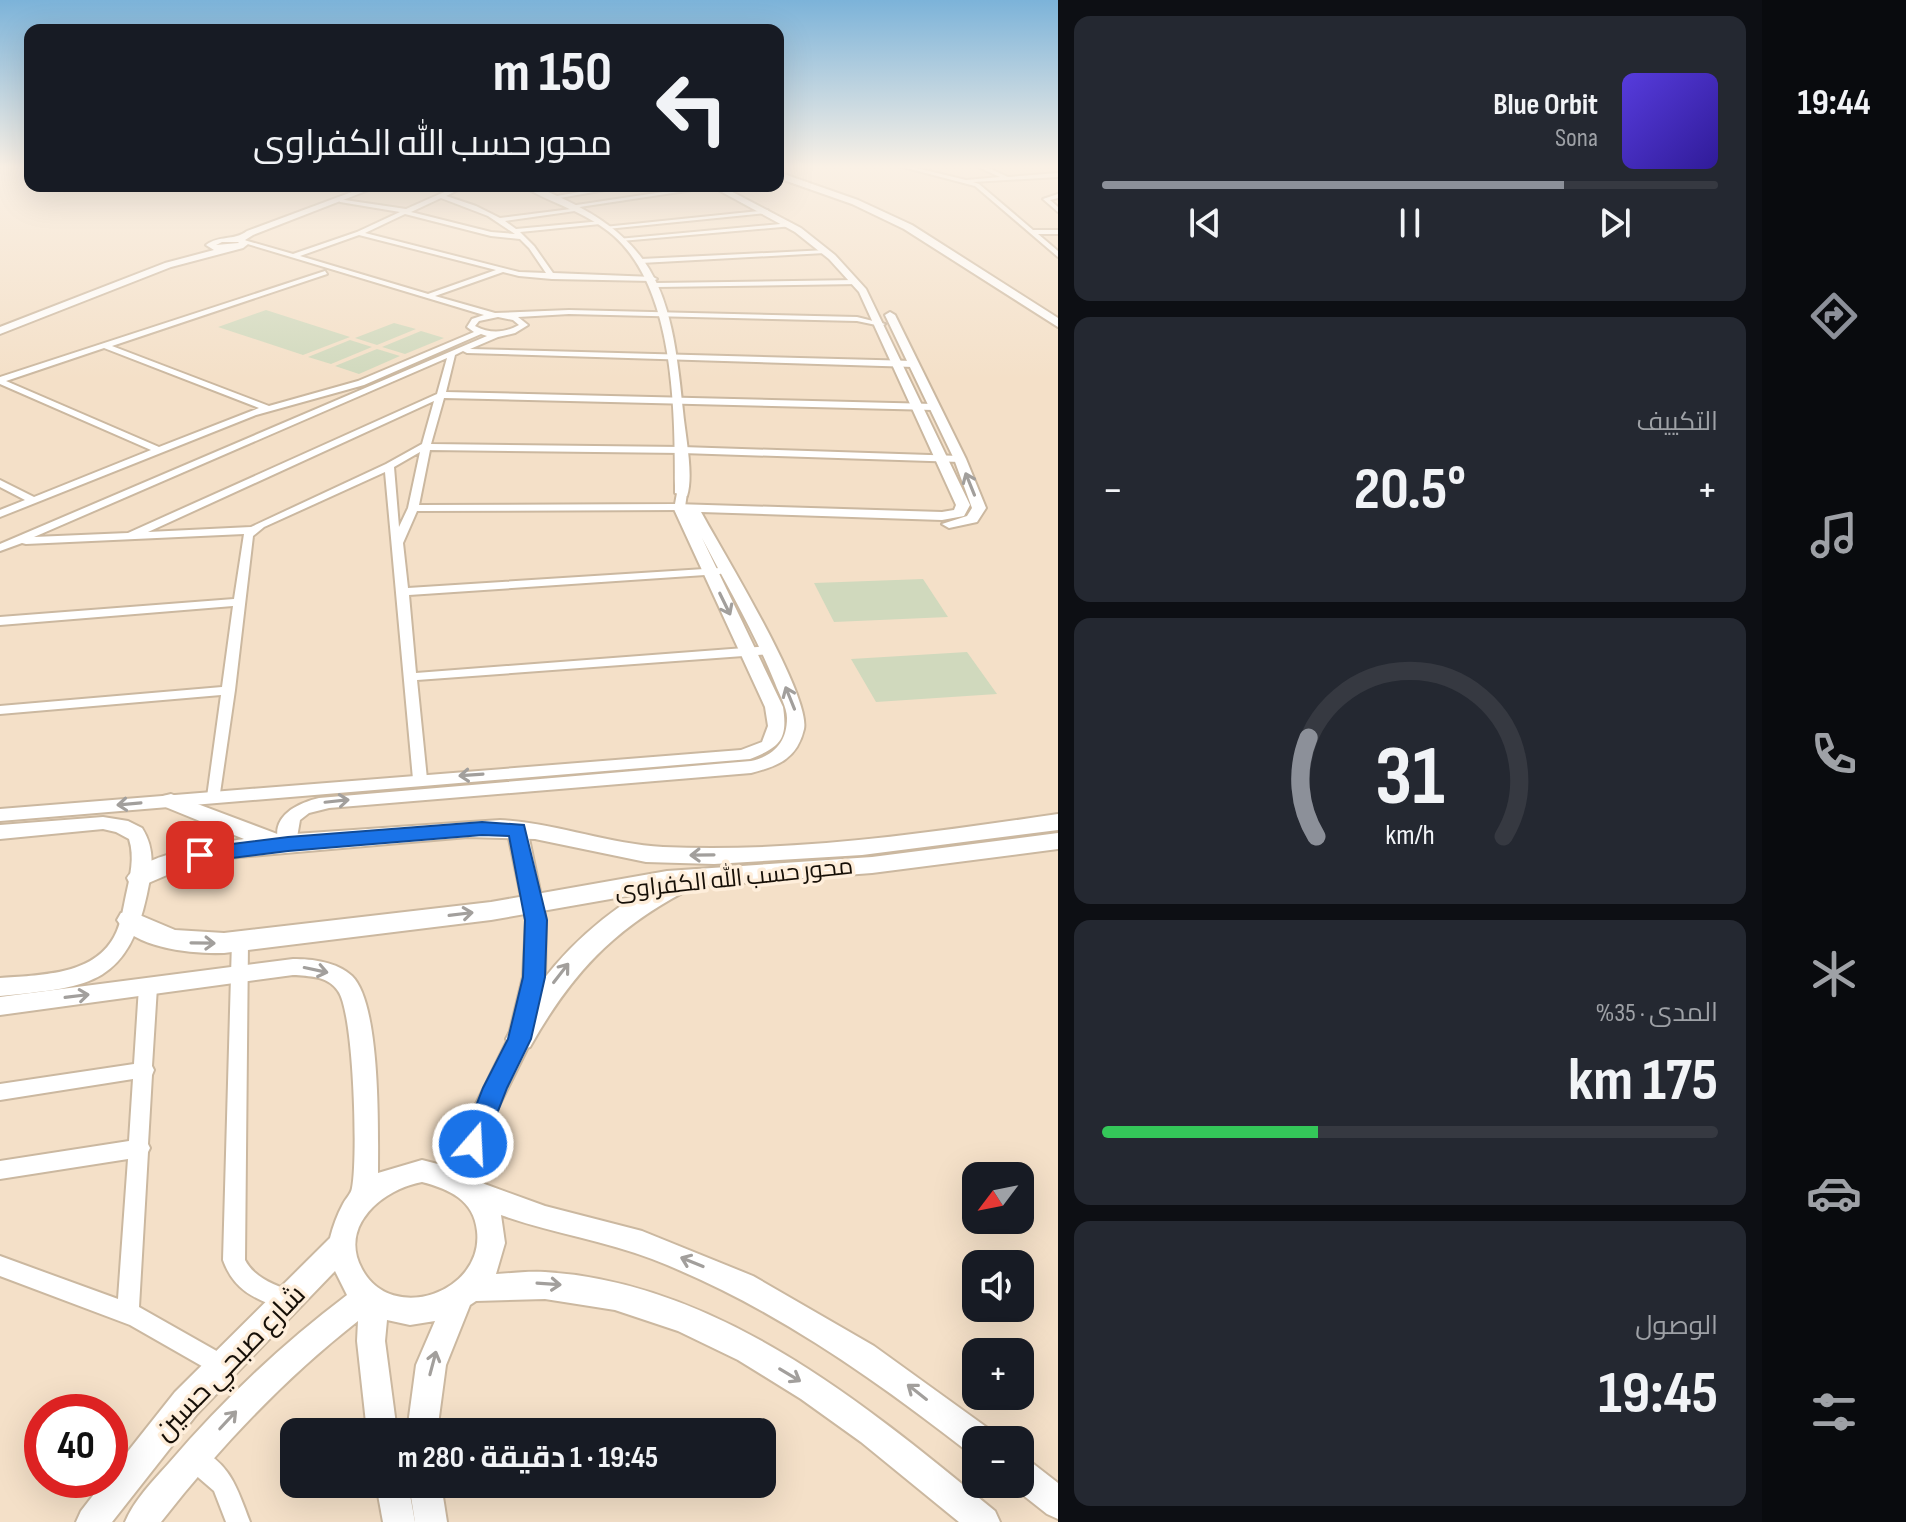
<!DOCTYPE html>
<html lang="ar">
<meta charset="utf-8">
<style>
body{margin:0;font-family:"Sofia Sans Condensed",Cairo,sans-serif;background:#242831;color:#f1f3f6;direction:rtl;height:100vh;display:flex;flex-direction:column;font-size:30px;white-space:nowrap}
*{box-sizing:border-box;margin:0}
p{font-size:26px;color:#9ea1a6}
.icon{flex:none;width:44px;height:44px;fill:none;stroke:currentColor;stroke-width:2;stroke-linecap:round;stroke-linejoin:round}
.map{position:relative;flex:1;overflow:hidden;direction:ltr}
.drawer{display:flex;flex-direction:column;gap:16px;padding:16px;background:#0d0f14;width:704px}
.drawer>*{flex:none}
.guide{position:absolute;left:24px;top:24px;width:760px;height:168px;border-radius:16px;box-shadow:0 8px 32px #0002;direction:rtl;background:#171b24;color:#f1f3f6;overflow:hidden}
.needle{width:52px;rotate:238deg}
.controls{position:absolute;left:962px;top:1162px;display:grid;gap:16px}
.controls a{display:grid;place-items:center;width:72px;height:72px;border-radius:16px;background:#171b24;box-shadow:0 8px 32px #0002;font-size:40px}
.speed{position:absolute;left:24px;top:1394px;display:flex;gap:16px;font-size:40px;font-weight:700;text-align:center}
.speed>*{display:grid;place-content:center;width:104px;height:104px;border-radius:50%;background:#171b24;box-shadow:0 8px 32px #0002;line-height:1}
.speed .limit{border:12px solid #d22;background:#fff;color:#111}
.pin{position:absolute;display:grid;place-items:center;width:68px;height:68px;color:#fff;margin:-34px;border-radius:16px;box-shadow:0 4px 12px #0006}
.me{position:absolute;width:88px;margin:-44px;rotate:19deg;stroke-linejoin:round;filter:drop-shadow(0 0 6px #0008)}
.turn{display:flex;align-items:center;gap:28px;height:168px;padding:0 40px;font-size:36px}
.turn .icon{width:104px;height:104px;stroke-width:2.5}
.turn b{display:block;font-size:56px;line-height:68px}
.big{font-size:60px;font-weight:700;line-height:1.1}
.drawer .card{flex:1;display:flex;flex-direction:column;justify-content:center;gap:12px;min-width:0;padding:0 28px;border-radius:16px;background:#242831}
.drawer .dial{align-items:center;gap:0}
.dial svg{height:208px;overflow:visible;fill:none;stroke:#363941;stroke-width:7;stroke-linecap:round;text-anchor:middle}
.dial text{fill:#f1f3f6;stroke:none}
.song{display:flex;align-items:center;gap:24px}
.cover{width:96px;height:96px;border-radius:12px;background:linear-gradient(135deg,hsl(250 70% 55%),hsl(250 70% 35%))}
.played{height:8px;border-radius:4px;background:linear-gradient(90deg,#8c9099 75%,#363941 75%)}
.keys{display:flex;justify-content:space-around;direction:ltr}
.heat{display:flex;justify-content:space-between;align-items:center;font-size:44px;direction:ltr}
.charge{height:12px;border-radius:6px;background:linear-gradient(90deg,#34c759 35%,#363941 0)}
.trip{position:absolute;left:280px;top:1418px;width:496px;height:80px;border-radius:16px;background:#171b24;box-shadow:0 8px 32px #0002;font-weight:700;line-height:80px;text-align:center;direction:rtl}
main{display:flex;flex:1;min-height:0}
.menu{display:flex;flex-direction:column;width:144px;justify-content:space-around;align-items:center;background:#090b0e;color:#9ea1a6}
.menu .icon{width:56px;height:56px}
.menu .current{color:#8c9099}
.menu b{font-size:36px;color:#f1f3f6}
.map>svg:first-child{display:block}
.green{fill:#d0d9bd}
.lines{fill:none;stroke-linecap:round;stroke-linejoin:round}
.minor-casing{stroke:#cbb8a0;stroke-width:4}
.tertiary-casing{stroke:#cbb8a0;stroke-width:4}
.primary-casing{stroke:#cbb8a0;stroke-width:4}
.minor{fill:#fff;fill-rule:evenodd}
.tertiary{fill:#fff;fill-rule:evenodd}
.primary{fill:#fff;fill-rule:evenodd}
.oneway{stroke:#a29f9c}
.route{fill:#1a73e8;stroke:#114b97;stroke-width:2}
.labels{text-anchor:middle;stroke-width:7;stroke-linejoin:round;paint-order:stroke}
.street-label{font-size:24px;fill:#160f07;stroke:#feeedb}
.near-street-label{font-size:28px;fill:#160f07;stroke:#feeedb}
</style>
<main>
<nav class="menu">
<b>19:44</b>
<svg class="icon current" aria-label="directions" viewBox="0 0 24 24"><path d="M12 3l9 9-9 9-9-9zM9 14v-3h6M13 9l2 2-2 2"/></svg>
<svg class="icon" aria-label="music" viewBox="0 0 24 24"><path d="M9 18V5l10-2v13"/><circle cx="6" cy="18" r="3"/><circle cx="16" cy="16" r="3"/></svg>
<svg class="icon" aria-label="phone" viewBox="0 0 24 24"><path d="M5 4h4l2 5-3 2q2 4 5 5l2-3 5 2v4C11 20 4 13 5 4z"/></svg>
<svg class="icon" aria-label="climate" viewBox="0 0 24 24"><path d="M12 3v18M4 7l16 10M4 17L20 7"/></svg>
<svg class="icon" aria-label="car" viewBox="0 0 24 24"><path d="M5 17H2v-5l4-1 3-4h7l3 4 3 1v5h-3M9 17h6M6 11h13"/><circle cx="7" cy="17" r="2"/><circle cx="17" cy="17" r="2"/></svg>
<svg class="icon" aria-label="filters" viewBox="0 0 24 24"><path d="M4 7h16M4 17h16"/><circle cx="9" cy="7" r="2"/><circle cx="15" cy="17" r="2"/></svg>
</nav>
<section class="drawer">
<div class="card">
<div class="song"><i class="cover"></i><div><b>Blue Orbit</b><p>Sona</p></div></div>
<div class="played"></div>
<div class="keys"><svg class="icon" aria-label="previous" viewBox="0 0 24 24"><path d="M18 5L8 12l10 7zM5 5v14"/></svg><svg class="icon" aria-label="pause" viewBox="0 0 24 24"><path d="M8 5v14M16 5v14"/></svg><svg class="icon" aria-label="next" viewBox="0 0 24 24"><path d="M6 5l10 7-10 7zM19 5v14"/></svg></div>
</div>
<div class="card"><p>التكييف</p>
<div class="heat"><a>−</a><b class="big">20.5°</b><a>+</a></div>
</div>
<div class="card dial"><svg viewBox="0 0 100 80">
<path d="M14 69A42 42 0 1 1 86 69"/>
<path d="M14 69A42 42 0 0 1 11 31" stroke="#8c9099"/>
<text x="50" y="56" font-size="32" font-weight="700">31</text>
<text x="50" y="72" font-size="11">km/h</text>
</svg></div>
<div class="card"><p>المدى · 35%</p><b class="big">175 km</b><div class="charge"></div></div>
<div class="card"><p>الوصول</p><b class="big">19:45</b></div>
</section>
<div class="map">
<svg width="1058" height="1522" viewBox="0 0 1058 1522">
<rect width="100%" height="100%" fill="#f4e0c8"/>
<g class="green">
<polygon points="266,310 350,337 303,355 218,327"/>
<polygon points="394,323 416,329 377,345 355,338"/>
<polygon points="421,331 444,338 405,354 382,347"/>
<polygon points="350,340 372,347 331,364 308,357"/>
<polygon points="377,349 400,356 359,374 335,366"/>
<polygon points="923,579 948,617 834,622 814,583"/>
<polygon points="967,652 997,694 876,702 851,659"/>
</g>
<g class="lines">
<g class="minor-casing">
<g id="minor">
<polygon points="899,166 908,166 966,180 1000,177 976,166 984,166 1008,177 1058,173 1058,177 973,182 979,184 1033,230 1058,230 1058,234 1038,234 1058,251 1058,257 975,186"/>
<path d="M458 186H466L446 196 476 206 500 218 579 208 582 210 505 221 516 229 602 221 600 224 520 232 534 246 553 273 653 277 657 279 653 281 552 279 519 276 503 272 435 296 495 313 569 310 857 317 885 324 881 326 857 321 569 314 518 317 528 325 515 333 498 337 470 349 914 361 918 364 914 367 467 353 463 351 455 355 446 392 934 404 938 407 934 410 444 398 431 444 682 447 960 456 965 459 960 462 682 453 430 450 419 505 675 504 677 493 682 490 687 493 685 507 680 510 417 511 403 543 408 588 720 568 726 571 720 574 409 595 416 673 770 646 776 650 770 654 417 680 427 779 420 784 413 779 385 472 264 527 253 536 235 690 219 800H209L207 797 221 695 0 714V706L222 687 233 606 0 625V617L234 599 244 534 26 544 22 543 0 551V544L487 336 481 334 364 385 256 415 0 517V510L25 500 0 487V480L34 497 151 450 0 384V377L325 271 327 274 112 346 269 406 358 381 474 332 467 327 472 319 484 315 241 242 244 240 293 254 357 232 400 212 340 202 338 199 406 209ZM441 198 488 216 515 234 491 232 411 212ZM405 214 491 236 520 239 529 248 546 273 519 272 365 233ZM359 235 496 270 428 294 300 256ZM498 317 513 320 519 325C505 333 490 334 475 326L479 321ZM104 348 259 408 159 447 6 381ZM447 358 437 394 128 533 34 537ZM434 401 422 444 386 464 251 527 148 532ZM420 452 408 508 399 527 394 467Z"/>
<polygon points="614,186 628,186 554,199 551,197"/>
<polygon points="703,186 719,186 573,208 570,206"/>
<polygon points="1058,194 1058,198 1050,200 1058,207 1058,212 1043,199"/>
<polygon points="768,210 766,213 607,229 604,227"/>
<polygon points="791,223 793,226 621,241 618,239"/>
<polygon points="827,250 825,253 641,263 638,261 641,259"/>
<polygon points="856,280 859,284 656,287 652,285 656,283"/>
<path d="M240 935 246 937 248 941 245 1260C255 1279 276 1285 295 1293L298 1300 295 1307 287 1311C257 1299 235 1293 223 1260L232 941 234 937Z"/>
<polygon points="148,980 154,982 157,987 152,1066 154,1070 152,1075 148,1144 150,1148 148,1152 139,1307 229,1358 232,1366 229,1374 221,1377 130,1325 0,1276 0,1256 118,1299 128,1159 0,1179 0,1161 129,1141 133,1079 0,1100 0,1084 134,1064 139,987 142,982"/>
<path d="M193 1446C230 1461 237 1488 250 1522H226L214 1491 185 1466 181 1458 185 1450Z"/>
</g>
</g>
<g class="tertiary-casing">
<g id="tertiary">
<path d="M368 186H379L253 235 245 240 248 244 243 248 171 267 0 334V327L165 263 214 250 206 245C219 235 234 241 247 231ZM222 242H238L239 243 216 245Z"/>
<path d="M523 186H534C656 235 671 286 683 411 685 434 694 475 687 496L675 493C675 416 676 291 614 236 584 210 553 205 523 186Z"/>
<path d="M711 186H721L801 228 835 255 866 289 970 505 964 516 942 520 701 512C721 549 811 695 804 729 797 759 778 766 751 773L329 808 309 813 300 820 295 849H281C267 819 294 804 319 798L751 761C773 756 787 743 787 718 787 707 779 694 775 683 755 633 727 586 702 538L783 707C788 740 780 747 750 759L0 821V809L741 750 762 742 768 726 765 707 673 507 675 504 942 512 954 510 956 505 859 292 829 259 795 232Z"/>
<polygon points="890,312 895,315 966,459 986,508 977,522 949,528 942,524 967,516 972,508 954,459 885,315"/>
<path d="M103 817 128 821 142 828C156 850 152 871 147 894 127 988 85 987 0 996V978C38 975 93 976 114 937 121 925 123 909 126 895 130 877 135 857 129 839L116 832 103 829 0 839V825Z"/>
<path d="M517 823 527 829 546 920 545 977 532 1039 495 1114 479 1182 545 1206 642 1231 753 1276 874 1346 989 1429 993 1440H976V1454L967 1451C869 1375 768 1304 652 1259 603 1240 550 1233 501 1215L505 1243 496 1274C512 1273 529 1271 545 1272 720 1283 866 1405 995 1511L1000 1522H959L861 1442 801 1399 738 1360 678 1331 615 1310 545 1299 476 1301 470 1305 446 1365 437 1432H407L416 1365 435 1321 410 1325 387 1320 385 1341 397 1432H367L357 1341 358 1321C284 1379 219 1448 161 1522H125C134 1500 153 1481 169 1463 222 1401 282 1344 347 1295L335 1271 197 1414 112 1522H76L81 1511 105 1480H110V1474L175 1392 330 1238C333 1226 337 1215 343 1204 346 1198 351 1194 352 1188 358 1159 354 1012 338 991 328 976 309 976 293 975L0 1015V997L293 959C313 959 337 962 352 976 381 1004 378 1132 378 1173L422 1160 457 1169 471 1114 508 1039 523 977 526 920 507 829ZM422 1182C449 1189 474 1200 477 1231 484 1292 392 1325 362 1269 338 1225 384 1189 422 1182Z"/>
<polygon points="1020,1457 1031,1462 1058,1483 1058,1519 1047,1514 1009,1484 1020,1484"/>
<polygon points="376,1484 408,1484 415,1522 383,1522"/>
<polygon points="409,1484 441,1484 447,1522 415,1522"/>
</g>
</g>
<g class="primary-casing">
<g id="primary">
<polygon points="778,172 858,200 912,225 1058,318 1058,327 904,229 852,204 778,178"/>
<path d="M171 794 280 835 500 820C555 823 608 844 663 847 795 853 928 833 1058 814V830L862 855 714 864 646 862 535 839 468 837 227 858 174 872 139 887 130 884 127 878C141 854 218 843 244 839L163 806 160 801 163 796Z"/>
<path d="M1058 833V849L872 873 687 887 684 892C611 931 570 976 530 1047L520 1050 510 1047 506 1039C537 978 581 930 639 894L491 920 224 953C194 954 134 949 117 920L121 913 130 911 175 930 224 933 491 902 667 871 872 857Z"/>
</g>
</g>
<use href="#minor" class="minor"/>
<use href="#tertiary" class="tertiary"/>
<use href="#primary" class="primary"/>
</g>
<defs><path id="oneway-shaft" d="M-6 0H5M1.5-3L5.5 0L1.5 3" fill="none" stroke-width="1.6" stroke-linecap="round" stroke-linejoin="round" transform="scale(2)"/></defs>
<g class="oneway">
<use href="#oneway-shaft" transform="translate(970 484) rotate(-112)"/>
<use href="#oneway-shaft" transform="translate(725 604) rotate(64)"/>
<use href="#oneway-shaft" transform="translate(790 698) rotate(-112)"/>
<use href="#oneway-shaft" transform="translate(471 775) rotate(176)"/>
<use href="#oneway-shaft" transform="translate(337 801) rotate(-6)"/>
<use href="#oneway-shaft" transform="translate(129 804) rotate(175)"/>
<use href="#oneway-shaft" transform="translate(702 855) rotate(179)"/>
<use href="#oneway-shaft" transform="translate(461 914) rotate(-7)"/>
<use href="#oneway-shaft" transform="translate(203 943) rotate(1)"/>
<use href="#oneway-shaft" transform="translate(316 970) rotate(12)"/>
<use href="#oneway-shaft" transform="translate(561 973) rotate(-52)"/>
<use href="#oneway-shaft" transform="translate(77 996) rotate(-7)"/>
<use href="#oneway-shaft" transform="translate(692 1262) rotate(-158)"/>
<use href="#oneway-shaft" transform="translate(549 1284) rotate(4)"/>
<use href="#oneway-shaft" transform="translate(433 1363) rotate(-75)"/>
<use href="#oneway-shaft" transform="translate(790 1375) rotate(31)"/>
<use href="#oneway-shaft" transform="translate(917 1392) rotate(-142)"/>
<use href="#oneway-shaft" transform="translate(228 1420) rotate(-47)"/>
</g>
<linearGradient id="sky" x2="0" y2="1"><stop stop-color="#7cb3d9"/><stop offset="0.44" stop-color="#faf1e6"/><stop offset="1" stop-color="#faf1e6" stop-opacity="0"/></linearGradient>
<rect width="1058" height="379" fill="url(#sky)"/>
<polygon class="route" points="482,822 524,825 547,920 545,977 531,1039 507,1088 482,1152 473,1155 464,1152 461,1144 483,1088 508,1039 523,977 525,920 509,836 482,835 288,851 200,862 190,855 200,848 288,837"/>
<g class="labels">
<g class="street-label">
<text transform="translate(734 878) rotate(-6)" y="8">محور حسب الله الكفراوى</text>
</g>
<g class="near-street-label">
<text transform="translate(229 1362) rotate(-46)" y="10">شارع صبحي حسين</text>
</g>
</g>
</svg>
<div class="controls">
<a><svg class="needle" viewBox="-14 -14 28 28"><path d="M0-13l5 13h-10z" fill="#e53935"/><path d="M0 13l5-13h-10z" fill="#9ea1a6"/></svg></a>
<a><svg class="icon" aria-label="sound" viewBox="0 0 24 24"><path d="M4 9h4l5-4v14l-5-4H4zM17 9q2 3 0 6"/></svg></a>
<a>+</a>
<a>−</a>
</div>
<div class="speed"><div class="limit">40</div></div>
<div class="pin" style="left:200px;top:855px;background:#d93025"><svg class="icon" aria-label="arrive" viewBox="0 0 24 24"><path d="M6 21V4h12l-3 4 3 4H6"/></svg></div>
<svg class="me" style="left:473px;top:1144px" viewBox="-20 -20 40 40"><circle r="17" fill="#1a73e8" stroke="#fff" stroke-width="3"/><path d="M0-11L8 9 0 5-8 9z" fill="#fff"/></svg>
<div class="trip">19:45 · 1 دقيقة · 280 m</div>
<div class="guide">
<div class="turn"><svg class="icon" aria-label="left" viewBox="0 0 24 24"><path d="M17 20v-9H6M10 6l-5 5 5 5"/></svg><div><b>150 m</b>محور حسب الله الكفراوى</div></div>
</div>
</div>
</main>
